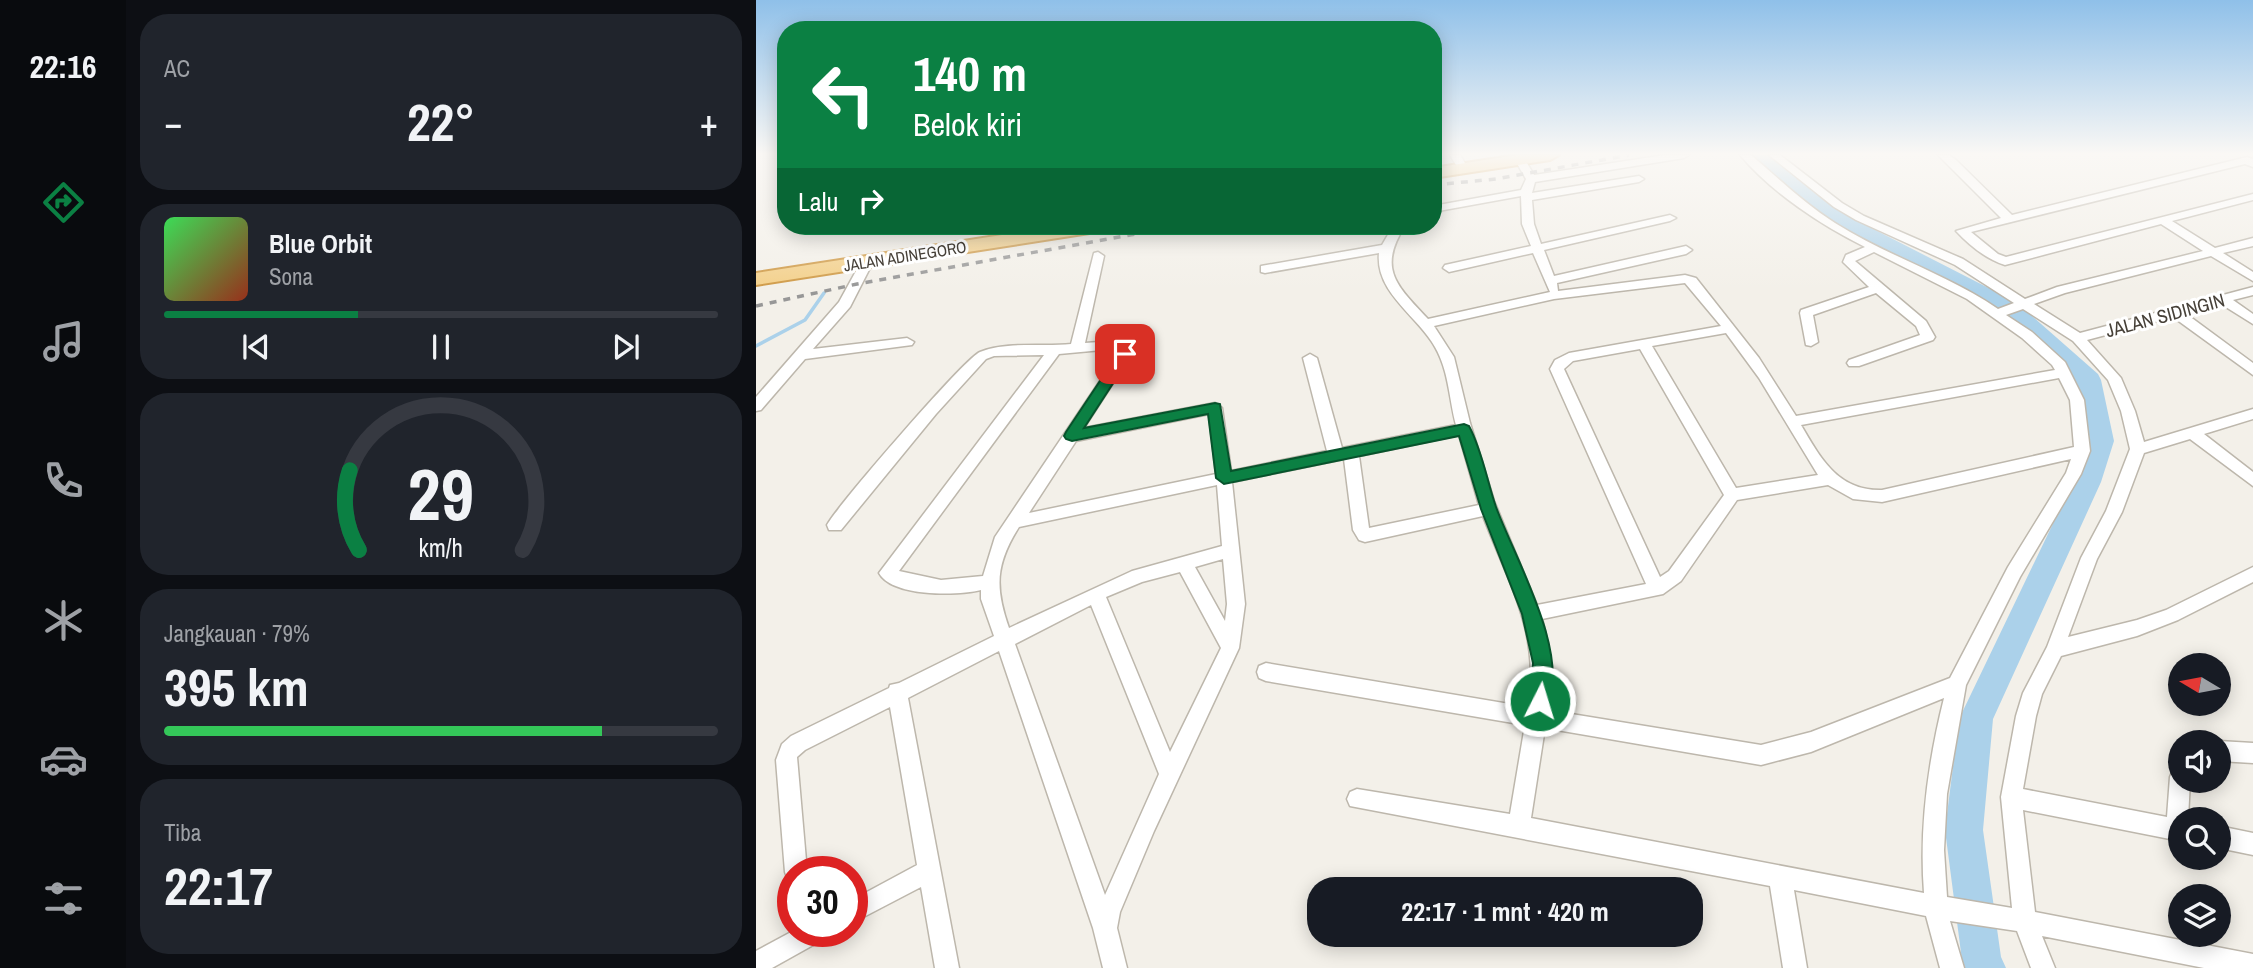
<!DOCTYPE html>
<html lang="id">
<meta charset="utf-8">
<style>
body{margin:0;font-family:"Archivo Narrow",sans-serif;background:#20242c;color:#f1f3f6;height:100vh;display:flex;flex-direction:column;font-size:26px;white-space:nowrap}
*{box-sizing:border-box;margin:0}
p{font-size:23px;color:#9ea1a6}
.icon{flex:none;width:38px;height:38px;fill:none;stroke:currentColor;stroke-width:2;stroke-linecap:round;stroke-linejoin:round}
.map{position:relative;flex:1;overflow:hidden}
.details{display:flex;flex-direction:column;gap:14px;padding:14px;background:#0d0f14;width:630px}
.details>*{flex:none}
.banner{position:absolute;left:21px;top:21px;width:665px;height:214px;border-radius:28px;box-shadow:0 4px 18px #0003;background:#0b8043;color:#fff;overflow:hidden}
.needle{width:46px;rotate:280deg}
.buttons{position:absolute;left:1412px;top:653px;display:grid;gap:14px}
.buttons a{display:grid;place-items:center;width:63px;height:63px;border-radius:50%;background:#171b24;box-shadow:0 4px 18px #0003;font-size:35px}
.speed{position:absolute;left:21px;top:856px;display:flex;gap:14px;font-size:35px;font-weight:700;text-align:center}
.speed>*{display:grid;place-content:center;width:91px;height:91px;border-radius:50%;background:#171b24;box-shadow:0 4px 18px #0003;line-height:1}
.speed .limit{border:10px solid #d22;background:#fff;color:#111}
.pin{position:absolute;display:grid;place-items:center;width:60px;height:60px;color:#fff;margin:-30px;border-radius:14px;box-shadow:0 4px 10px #0006}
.me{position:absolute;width:77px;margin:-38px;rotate:5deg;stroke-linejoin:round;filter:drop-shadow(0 0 5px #0008)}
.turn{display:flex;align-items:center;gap:24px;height:147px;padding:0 21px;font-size:32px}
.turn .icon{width:91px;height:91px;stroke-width:2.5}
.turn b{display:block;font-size:49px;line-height:60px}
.then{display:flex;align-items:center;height:66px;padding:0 21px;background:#0003;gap:14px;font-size:26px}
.big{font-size:52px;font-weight:800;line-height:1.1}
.details .widget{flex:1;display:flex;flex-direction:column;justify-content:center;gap:10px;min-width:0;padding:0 24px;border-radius:28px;background:#20242c}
.details .dial{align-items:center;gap:0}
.dial svg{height:182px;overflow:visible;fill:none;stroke:#363941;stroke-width:7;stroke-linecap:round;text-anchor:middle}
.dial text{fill:#f1f3f6;stroke:none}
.song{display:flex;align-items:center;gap:21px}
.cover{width:84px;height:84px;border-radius:10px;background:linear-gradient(135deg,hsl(130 70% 55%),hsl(10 70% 35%))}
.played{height:7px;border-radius:4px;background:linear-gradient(90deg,#0b8043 35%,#363941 35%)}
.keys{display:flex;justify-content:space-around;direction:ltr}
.heat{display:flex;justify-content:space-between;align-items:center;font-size:38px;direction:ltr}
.charge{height:10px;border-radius:5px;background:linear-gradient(90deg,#34c759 79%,#363941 0)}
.trip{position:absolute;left:551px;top:877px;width:396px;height:70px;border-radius:28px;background:#171b24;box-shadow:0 4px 18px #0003;font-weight:800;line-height:70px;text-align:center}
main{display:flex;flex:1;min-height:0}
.tabs{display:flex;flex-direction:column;width:126px;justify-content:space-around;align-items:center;background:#090b0e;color:#9ea1a6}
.tabs .icon{width:49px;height:49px}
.tabs .on{color:#0b8043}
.tabs b{font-size:32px;color:#f1f3f6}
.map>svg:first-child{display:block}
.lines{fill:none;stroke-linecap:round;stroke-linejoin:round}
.stream{stroke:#abd1ea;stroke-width:3.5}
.river{fill:#abd1ea;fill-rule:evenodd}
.minor-casing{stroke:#bdb7ac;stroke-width:3}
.trunk-casing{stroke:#cf9a47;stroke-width:4}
.minor{fill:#fff;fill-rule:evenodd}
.trunk{fill:#f3d08b;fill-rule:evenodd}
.rail{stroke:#979797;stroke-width:3.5;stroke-dasharray:7 7;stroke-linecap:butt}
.route{fill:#0b8043;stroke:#07532c;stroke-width:2}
.labels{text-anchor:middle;stroke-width:6;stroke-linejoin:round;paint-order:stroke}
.far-street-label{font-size:16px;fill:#464038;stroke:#fff}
.street-label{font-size:19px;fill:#464038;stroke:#fff}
</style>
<main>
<nav class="tabs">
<b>22:16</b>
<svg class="icon on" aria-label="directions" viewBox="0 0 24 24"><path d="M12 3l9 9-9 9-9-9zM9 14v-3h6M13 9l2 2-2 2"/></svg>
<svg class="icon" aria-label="music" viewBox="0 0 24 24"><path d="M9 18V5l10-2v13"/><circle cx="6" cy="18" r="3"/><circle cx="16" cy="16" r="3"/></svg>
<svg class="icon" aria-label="phone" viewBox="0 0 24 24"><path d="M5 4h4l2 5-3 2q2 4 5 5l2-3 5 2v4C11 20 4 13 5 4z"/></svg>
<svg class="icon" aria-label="climate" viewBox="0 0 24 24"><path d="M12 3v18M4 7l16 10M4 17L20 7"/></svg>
<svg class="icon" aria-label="car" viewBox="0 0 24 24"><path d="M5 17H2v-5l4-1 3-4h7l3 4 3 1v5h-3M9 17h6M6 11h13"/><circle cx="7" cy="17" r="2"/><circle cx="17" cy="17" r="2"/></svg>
<svg class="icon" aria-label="filters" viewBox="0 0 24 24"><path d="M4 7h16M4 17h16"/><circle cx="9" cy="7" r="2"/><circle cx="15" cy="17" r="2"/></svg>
</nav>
<section class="details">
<div class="widget"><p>AC</p>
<div class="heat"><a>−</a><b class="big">22°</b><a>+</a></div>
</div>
<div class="widget">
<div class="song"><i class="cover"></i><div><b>Blue Orbit</b><p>Sona</p></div></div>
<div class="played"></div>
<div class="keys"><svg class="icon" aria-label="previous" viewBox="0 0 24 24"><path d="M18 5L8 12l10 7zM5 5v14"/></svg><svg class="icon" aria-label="pause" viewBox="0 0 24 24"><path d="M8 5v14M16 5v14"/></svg><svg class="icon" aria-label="next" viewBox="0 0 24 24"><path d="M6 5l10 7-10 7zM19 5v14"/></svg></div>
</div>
<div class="widget dial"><svg viewBox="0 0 100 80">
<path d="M14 69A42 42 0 1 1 86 69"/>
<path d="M14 69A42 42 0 0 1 10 34" stroke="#0b8043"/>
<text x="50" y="56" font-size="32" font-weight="700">29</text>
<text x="50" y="72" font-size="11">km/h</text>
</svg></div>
<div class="widget"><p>Jangkauan · 79%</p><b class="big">395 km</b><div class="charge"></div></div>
<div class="widget"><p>Tiba</p><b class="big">22:17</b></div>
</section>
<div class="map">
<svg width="1497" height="968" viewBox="0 0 1497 968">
<rect width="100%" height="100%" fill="#f3f0e9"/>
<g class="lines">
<polyline class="stream" points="0,346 49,320 68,293"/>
<polygon class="river" points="991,155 1011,155 1090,215 1260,302 1342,374 1345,380 1358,441 1345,482 1237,719 1227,830 1245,957 1250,968 1207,968 1189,830 1203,719 1317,482 1332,441 1321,383 1244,312 1076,223"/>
<g class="minor-casing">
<g id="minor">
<polygon points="694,155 704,155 712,168 711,170 703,170"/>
<path d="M909 155H933L928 158 779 182 776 193 883 176 888 179 883 182 776 200 778 224 785 244 914 215 920 218 914 221 788 250 798 276 930 246 936 250 930 254 801 283 802 291 929 275 940 278 1003 358 1040 416 1299 370 1296 365 1266 338 1211 299 1118 252 1099 261 1170 321 1179 337 1177 340 1103 366H1093L1091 363 1093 360 1164 335 1160 326 1120 293 1057 315 1062 342 1055 346 1050 345 1044 313 1045 310 1113 287 1087 262 1090 255 1109 247C1065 225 1016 193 984 155H995C1022 178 1049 204 1079 223 1131 256 1191 274 1242 309L1258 303 1199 265 1100 220 1078 207 1013 155H1024L1086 203 1108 216 1207 259 1269 299 1301 287 1447 251 1405 224 1249 265C1230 259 1213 245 1200 231L1245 218 1182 155H1193L1200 160 1256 215 1491 157 1497 159V167L1489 164 1215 232 1242 254 1250 257 1497 194V200L1416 221 1459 248 1497 238V246L1467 253 1497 272V281L1455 256 1309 293 1278 304 1324 333 1497 287V295L1477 300 1497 314V324L1465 304 1429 313 1497 363V375L1417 317 1331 340 1365 378 1379 411 1388 442 1497 409V419L1448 434 1497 472V486L1434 439 1388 453 1366 512 1341 559 1312 637 1381 620 1410 610 1497 567V582L1422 620 1381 636 1305 656 1286 694 1280 716 1267 789 1411 817 1414 777 1417 770 1424 767V780H1434L1432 819H1424V841L1267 810 1279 912 1497 954V968H1448L1286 936 1299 968H1275L1261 931 1194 921 1208 968H1184L1170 916 1038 890 1051 968H1027L1014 886 594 806 591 799 594 792 601 789 754 814 769 725 510 681 503 678 501 672 503 666 510 663 772 707C785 634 752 582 727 516L609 542 603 540 597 530 588 459 476 482 489 604 483 648 398 831 364 912 361 928 371 968H347L337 928 243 651 152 698 203 968H179L165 887 96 923V900L161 865 134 707 49 750 41 757 51 872H37V882L32 880 29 872 20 760 26 744 35 736 133 688 134 685 143 683 238 636 225 599V590C202 596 136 597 123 573L288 355 238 356 230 359 180 414 85 530H73L71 525C82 505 209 358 224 352 251 341 287 347 315 344L338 253 342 252 348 256 329 343 357 341 373 345 376 354 328 428 459 403 466 408 475 471 571 451 547 358 554 354 561 358 586 448 700 425C693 399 693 371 679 347 662 316 619 293 623 253L509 273 505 272V266L626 245 637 226H649C621 269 641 286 672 319L794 292 777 253 693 272 687 268 689 265 775 246 766 224 765 196 677 212V206L765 190 770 179 759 160 764 157 768 158 778 175ZM929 283 965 326 813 353 799 360 794 369 890 584 781 605 738 501 714 423 698 357 678 326 798 299ZM1267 309 1317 341 1352 380 1365 411 1374 449 1350 511 1325 558 1291 647 1267 693 1260 716 1245 797 1256 908 1191 897 1188 850 1191 794 1210 685 1264 577 1325 474 1334 451 1328 400 1309 362 1276 332 1250 315ZM970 333 1003 378 1062 475 980 488 896 346ZM357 349 362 351V354L239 537 227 576 185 580 143 571 303 354ZM884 349 968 495 913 571 904 577 808 369 817 361ZM1303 378 1314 400 1318 447 1126 490C1082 491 1065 459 1045 425ZM453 414 460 474 273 513 320 441ZM703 435 723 505 613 528 603 456ZM1315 459 1310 473 1252 567 1194 678 1055 732 1005 745 791 710C796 678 795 651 786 619L907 594 925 581 981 500 1072 485 1097 499 1126 502ZM461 485 466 546 376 571 253 628C239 588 239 565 263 527ZM467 559 471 604 469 621 439 567ZM424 572 465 648 414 752 350 597 386 582ZM335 605 403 774 349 895 259 644ZM1188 698C1172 762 1163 828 1168 893L775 818 789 728 1005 765 1055 752Z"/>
<polygon points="111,258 117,262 94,307 57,349 151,338 158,342 156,345 49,359 5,410 0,411 0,397 83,302 105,262"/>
<polygon points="1463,741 1497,743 1497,763 1463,761"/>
<polygon points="1463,826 1497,833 1497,855 1463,848"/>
<polygon points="37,931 72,931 68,939 16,968 0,968 0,951"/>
</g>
</g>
<g class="trunk-casing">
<g id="trunk">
<polygon points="761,155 803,155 794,160 677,178 677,168"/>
<polygon points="304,226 350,226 340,232 0,285 0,273"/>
</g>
</g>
<use href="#minor" class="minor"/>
<use href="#trunk" class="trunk"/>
<g class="rail">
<polyline points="677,185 740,179 873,155"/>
<polyline points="417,231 452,226"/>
<polyline points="0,306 101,284 425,226"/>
</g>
</g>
<linearGradient id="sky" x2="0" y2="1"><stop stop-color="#8fc0e9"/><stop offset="0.53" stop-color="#faf8f5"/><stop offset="1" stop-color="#faf8f5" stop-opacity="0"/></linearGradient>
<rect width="1497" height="290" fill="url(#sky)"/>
<path class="route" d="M369 350 376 354 328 428 459 403 464 404 475 471 708 424 713 426C726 450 731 481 740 507 759 559 815 653 791 707L784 710 777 707 774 701 777 663 766 614 725 509 703 436 468 484 460 478 452 414 316 441 310 439 308 436 310 432 364 351Z"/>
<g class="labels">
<g class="far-street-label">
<text transform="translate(149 256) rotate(-9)" y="6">JALAN ADINEGORO</text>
</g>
<g class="street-label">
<text transform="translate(1409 315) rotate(-15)" y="7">JALAN SIDINGIN</text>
</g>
</g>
</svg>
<div class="buttons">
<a><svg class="needle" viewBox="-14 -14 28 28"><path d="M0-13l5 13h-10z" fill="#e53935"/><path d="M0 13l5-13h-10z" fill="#9ea1a6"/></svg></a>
<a><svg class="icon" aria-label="sound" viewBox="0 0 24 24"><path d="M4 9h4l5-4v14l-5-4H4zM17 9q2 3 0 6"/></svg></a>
<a><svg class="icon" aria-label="search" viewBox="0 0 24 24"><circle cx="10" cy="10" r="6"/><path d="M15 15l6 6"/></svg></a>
<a><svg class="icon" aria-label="layers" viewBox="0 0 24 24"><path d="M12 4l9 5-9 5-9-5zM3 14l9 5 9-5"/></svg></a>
</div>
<div class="speed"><div class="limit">30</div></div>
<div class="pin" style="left:369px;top:354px;background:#d93025"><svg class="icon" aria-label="arrive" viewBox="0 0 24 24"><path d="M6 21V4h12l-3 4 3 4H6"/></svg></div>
<svg class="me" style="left:784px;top:701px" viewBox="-20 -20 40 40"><circle r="17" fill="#0b8043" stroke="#fff" stroke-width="3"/><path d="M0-11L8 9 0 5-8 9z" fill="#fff"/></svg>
<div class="trip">22:17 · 1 mnt · 420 m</div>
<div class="banner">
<div class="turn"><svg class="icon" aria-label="left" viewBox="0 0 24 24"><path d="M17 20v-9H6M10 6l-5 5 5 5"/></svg><div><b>140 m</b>Belok kiri</div></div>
<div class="then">Lalu<svg class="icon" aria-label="right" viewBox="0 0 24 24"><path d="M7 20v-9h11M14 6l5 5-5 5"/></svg></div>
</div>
</div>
</main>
